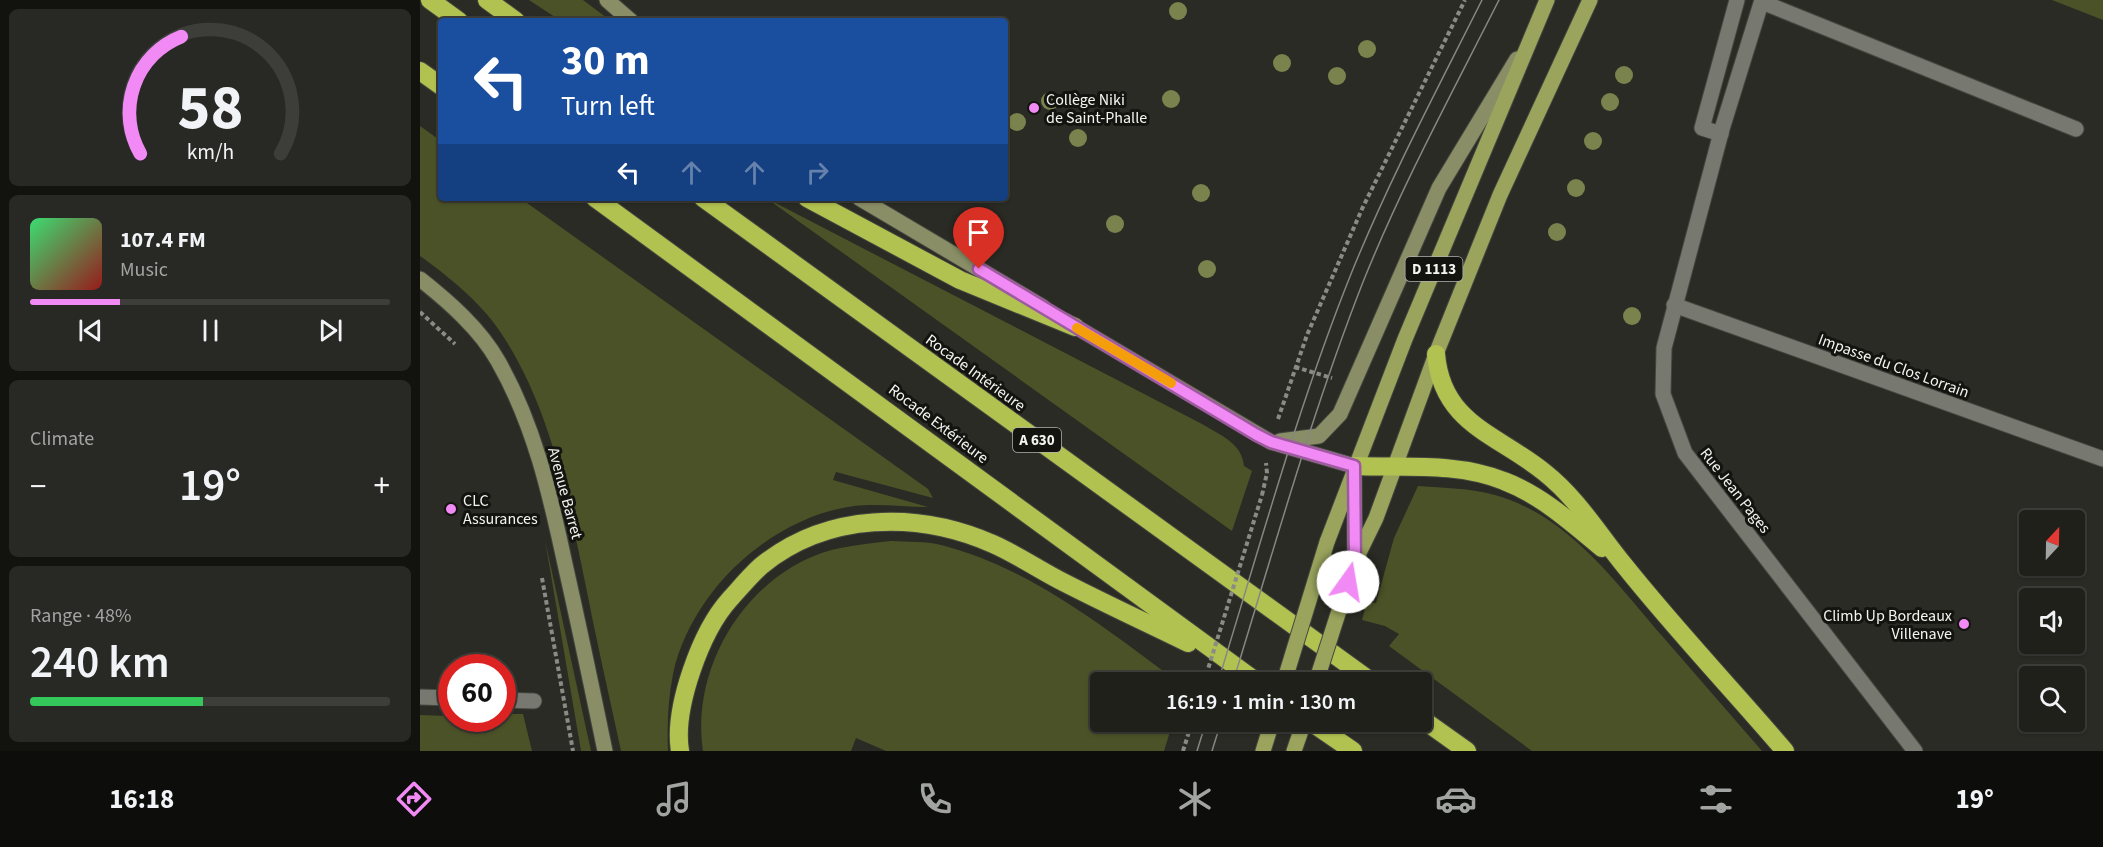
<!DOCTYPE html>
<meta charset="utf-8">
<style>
body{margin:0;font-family:"Source Sans 3",sans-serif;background:#282824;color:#f1f3f6;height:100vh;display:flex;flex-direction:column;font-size:22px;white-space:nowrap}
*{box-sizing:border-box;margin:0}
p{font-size:20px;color:#a2a3a3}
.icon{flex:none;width:33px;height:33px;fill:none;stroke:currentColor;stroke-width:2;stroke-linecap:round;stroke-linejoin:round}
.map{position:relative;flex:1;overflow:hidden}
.sheet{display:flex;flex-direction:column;gap:9px;padding:9px;background:#12120f;width:420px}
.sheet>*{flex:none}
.guide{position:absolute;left:18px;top:18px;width:570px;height:183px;border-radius:6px;box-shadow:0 2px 4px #0004,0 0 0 2px #3d3e3a;background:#1a4fa0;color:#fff;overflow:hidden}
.needle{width:39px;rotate:22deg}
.buttons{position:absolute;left:1599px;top:510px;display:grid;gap:12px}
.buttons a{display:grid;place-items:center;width:66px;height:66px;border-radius:6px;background:#20201b;box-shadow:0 2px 4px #0004,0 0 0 2px #3d3e3a;font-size:30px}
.speed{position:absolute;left:18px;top:654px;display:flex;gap:12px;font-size:30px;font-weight:700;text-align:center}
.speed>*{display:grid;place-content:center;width:78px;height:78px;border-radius:50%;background:#20201b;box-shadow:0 2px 4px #0004,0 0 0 2px #3d3e3a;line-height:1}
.speed .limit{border:9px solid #d22;background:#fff;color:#111}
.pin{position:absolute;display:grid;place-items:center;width:51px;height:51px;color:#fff;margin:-62px -26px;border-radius:50% 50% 50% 0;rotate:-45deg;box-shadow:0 0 6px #0007}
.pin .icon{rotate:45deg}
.me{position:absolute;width:66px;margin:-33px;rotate:13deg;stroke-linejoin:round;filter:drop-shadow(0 0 4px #0008)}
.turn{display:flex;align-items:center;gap:21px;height:126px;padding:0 24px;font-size:27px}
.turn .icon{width:78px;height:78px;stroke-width:2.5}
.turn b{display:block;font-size:42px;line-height:51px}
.lanes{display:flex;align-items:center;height:57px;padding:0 24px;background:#0003;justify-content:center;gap:30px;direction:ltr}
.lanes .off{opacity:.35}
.big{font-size:45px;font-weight:600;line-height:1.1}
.sheet .widget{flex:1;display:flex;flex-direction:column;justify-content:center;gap:9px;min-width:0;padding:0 21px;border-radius:9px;background:#282824}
.sheet .dial{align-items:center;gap:0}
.dial svg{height:156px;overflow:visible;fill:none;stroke:#3d3e3a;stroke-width:7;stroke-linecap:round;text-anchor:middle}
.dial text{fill:#f1f3f6;stroke:none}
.song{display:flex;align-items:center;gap:18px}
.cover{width:72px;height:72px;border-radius:9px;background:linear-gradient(135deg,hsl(140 70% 55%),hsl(0 70% 35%))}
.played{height:6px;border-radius:3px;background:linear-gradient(90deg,#f18af4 25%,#3d3e3a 25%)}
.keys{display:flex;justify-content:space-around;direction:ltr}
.heat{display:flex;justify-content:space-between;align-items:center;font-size:33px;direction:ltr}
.charge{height:9px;border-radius:4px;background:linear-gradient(90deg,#34c759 48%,#3d3e3a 0)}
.trip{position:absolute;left:670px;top:672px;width:342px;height:60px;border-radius:6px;background:#20201b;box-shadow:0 2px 4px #0004,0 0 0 2px #3d3e3a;font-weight:600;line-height:60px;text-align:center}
.menu{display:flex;height:96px;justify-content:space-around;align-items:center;background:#0d0d0b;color:#a2a3a3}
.menu .icon{width:42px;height:42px}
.menu .active{color:#f18af4}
.menu b{font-size:27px;color:#f1f3f6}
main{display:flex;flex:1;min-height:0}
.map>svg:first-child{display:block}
.green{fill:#4c5227}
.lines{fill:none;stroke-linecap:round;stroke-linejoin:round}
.lane-casing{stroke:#44463f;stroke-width:17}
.street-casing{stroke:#44463f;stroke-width:17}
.secondary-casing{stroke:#44463f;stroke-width:17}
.primary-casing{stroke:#44463f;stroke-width:17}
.highway-casing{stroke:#44463f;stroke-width:20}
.path{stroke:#8a8b85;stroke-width:4;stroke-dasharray:4.5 3;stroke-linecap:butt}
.lane{stroke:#777870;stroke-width:15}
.street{stroke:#777870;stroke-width:15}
.secondary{stroke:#898e66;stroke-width:15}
.primary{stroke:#9aa45d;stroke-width:15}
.highway{stroke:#b2c250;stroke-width:18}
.tram{stroke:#868782;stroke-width:1.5}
.primary-bridge-casing{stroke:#44463f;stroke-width:17;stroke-linecap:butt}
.path-bridge{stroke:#8a8b85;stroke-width:4;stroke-dasharray:4.5 3;stroke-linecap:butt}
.primary-bridge{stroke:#9aa45d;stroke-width:15}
.tree{fill:#7a824d}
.route-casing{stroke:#9d5a9f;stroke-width:15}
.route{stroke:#f18af4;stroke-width:10}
.slow{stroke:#f59e0b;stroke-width:10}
.poi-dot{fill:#f18af4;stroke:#131310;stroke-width:2}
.labels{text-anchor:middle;stroke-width:6;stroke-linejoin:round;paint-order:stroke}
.shield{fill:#131310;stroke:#b0b1ae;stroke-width:1.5}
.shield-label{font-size:15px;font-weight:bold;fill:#f4f5f1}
.poi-label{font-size:16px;fill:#f4f5f1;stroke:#131310;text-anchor:start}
.street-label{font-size:16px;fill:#f4f5f1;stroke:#131310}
</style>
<main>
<section class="sheet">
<div class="widget dial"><svg viewBox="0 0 100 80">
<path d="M14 69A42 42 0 1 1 86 69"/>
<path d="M14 69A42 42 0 0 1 35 9" stroke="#f18af4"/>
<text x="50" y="56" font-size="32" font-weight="700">58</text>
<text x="50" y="72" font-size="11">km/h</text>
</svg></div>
<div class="widget">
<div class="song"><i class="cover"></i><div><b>107.4 FM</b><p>Music</p></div></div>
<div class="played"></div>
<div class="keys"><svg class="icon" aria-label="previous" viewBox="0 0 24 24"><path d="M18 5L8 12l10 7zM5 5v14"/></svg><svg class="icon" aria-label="pause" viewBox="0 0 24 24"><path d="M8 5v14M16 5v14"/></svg><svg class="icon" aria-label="next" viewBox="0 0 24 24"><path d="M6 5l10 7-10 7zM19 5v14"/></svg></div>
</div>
<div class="widget"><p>Climate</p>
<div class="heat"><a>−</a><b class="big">19°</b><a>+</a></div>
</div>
<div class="widget"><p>Range · 48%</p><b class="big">240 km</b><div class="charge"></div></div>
</section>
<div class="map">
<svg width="1683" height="751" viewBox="0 0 1683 751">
<rect width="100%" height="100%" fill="#2a2b24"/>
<g class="green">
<polygon points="109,0 163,0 191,21 141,21"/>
<polygon points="1632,0 1683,0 1683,20"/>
<path d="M0 126 21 141V198H100L508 489 513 498 416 472 413 480 508 507C484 507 458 503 434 506 351 517 271 591 253 674 248 700 247 725 248 751H201C189 695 176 639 165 582 147 496 130 405 79 330 60 302 28 276 0 256Z"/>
<path d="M346 198 782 424C800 435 822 443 824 466L832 471 812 531Z"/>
<path d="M998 486C1024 488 1050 488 1075 495 1148 515 1196 583 1243 637 1276 675 1309 713 1342 751H1112L969 646 979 634 965 626 942 620 947 602 956 603 974 538Z"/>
<polygon points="125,540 171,751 161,751"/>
<path d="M471 541C487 542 506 541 521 545 609 567 686 629 758 682H681V722H753L744 751H466L436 738 431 751H283C271 672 320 586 394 556 418 546 445 544 471 541Z"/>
<polygon points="83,714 103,714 112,751 0,751 0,715 82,718"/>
</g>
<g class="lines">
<g class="lane-casing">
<g id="lane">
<polyline points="1342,2 1656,129"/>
<polyline points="1301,134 1282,128 1317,0"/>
</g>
</g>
<g class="street-casing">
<g id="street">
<polyline points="1342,0 1302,129 1244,348 1243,394 1265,453 1495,751"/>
<polyline points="1254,305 1683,459"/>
<polyline points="0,697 32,698"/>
<polyline points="82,700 114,701"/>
</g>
</g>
<g class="secondary-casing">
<g id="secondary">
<polyline points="187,0 211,21"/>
<polyline points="439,198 623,307"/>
<path d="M0 279C29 302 60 329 78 361 114 424 130 494 145 564 159 626 172 688 185 751"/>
<polyline points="646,321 851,442 934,466 935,561"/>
<polyline points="860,441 899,436 920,414 1019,188 1097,59"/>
</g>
</g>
<g class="primary-casing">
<g id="primary">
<polyline points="907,542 985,339 1127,0"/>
<polyline points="935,561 956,518 1016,354 1080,195 1170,0"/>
<polyline points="843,751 852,722"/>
<polyline points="874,751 884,722"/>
</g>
</g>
<g class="highway-casing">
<g id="highway">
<polyline points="10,0 39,21"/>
<polyline points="67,0 96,21"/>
<polyline points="0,71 21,86"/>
<polyline points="175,198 837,682"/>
<polyline points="283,198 952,682"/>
<polyline points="387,198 540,280 655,327"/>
<path d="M1016 354C1022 424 1077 434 1124 472 1157 498 1178 533 1204 565 1255 629 1312 689 1365 751"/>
<path d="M934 466C984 468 1037 462 1084 481 1121 495 1152 523 1182 548"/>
<polyline points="1002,719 1047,751"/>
<polyline points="891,722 933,751"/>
<path d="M260 751C253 708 281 631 310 599 320 588 330 576 341 566 407 512 498 511 573 544 598 555 621 571 645 583 686 604 727 623 768 643"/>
</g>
</g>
<g class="path">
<polyline points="0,312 35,344"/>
<polyline points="875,367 912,378"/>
<polyline points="858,419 887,335 942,209 1045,0"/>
<polyline points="842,495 847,473 846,463"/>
<polyline points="122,578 153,751"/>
<polyline points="763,751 772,722"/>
</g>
<use href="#lane" class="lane"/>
<use href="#street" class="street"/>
<use href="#secondary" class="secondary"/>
<use href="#primary" class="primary"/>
<use href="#highway" class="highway"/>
<g class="tram">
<path d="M798 682C840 546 878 406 931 274 969 180 1017 90 1062 0"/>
<path d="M813 682C854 549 892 412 943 282 982 185 1032 93 1079 0"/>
<polyline points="777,751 786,722"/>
<polyline points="792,751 801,722"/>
</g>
<g class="primary-bridge-casing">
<g id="primary-bridge">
<polyline points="864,682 907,542"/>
<polyline points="896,682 935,561"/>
</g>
</g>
<polyline class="path-bridge" points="784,682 842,495"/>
<use href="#primary-bridge" class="primary-bridge"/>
</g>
<g class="tree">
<circle cx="758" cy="11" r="9"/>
<circle cx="947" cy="49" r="9"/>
<circle cx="862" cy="63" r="9"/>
<circle cx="1204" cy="75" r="9"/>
<circle cx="917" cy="76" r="9"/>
<circle cx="751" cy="99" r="9"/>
<circle cx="630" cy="101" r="9"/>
<circle cx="1190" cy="102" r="9"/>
<circle cx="597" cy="122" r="9"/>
<circle cx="658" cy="138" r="9"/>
<circle cx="1173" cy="141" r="9"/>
<circle cx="1156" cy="188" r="9"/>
<circle cx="781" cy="193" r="9"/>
<circle cx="695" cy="224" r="9"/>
<circle cx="1137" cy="232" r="9"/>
<circle cx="787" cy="269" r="9"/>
<circle cx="1212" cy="316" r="9"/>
</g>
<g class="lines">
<g class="route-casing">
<polyline id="route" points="559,269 837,435 851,442 934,466 935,561 928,582"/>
</g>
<use href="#route" class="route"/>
<polyline class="slow" points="657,328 751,383"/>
</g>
<g class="poi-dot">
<circle cx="614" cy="108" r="6"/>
<circle cx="31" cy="509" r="6"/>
<circle cx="1544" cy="624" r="6"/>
</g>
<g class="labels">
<g class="shield">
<rect x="985.5" y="257" width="57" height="24" rx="4.5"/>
<rect x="593" y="428" width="48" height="24" rx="4.5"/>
</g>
<g class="shield-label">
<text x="1014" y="274">D 1113</text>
<text x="617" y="445">A 630</text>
</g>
<g class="poi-label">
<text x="626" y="105">Collège Niki<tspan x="626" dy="18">de Saint-Phalle</tspan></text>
<text x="43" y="506">CLC<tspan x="43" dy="18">Assurances</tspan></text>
<text x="1532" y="621" text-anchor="end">Climb Up Bordeaux<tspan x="1532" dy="18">Villenave</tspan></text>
</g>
<g class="street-label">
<text transform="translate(1474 365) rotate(20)" y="6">Impasse du Clos Lorrain</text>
<text transform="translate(556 372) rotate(36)" y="6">Rocade Intérieure</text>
<text transform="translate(519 423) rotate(37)" y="6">Rocade Extérieure</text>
<text transform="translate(1316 490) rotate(52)" y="6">Rue Jean Pages</text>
<text transform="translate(146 493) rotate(75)" y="6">Avenue Barret</text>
</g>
</g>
</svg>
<div class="buttons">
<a><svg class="needle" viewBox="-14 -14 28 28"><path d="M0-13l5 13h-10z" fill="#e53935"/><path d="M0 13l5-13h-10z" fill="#a2a3a3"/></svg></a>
<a><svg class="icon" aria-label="sound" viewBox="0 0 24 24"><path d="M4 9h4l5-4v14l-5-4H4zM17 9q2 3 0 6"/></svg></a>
<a><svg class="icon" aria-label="search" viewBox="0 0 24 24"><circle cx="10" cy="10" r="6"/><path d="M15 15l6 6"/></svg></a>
</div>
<div class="speed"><div class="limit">60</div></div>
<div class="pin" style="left:559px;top:269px;background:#d93025"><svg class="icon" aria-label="arrive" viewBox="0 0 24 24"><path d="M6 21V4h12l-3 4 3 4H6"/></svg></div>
<svg class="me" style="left:928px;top:582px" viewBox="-20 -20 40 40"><circle r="19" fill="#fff"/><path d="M0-13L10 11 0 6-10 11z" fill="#f18af4"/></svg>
<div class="trip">16:19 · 1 min · 130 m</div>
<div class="guide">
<div class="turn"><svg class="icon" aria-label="left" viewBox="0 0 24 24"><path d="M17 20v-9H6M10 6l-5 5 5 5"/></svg><div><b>30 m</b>Turn left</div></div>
<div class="lanes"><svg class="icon" aria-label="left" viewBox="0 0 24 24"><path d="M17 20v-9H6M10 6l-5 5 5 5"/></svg><svg class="icon off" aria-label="ahead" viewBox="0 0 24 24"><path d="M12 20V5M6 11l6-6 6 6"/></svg><svg class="icon off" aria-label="ahead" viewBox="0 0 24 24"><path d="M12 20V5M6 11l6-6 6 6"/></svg><svg class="icon off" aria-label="right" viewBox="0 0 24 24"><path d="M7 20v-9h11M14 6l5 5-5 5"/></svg></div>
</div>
</div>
</main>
<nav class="menu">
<b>16:18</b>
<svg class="icon active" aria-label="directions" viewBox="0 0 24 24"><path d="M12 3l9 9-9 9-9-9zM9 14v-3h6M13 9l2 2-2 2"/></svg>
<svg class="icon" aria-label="music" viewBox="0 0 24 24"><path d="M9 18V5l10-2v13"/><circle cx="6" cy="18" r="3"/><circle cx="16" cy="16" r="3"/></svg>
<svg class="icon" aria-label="phone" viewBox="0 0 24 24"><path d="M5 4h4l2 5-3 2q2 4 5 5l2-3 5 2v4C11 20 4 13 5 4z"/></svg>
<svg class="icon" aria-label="climate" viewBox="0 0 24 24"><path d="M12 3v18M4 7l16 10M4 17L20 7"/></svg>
<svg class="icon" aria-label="car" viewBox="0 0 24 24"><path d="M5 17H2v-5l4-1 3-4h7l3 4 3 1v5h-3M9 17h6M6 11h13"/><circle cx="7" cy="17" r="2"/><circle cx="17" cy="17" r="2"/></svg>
<svg class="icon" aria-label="filters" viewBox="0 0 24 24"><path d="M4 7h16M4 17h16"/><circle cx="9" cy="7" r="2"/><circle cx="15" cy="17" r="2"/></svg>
<b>19°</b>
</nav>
